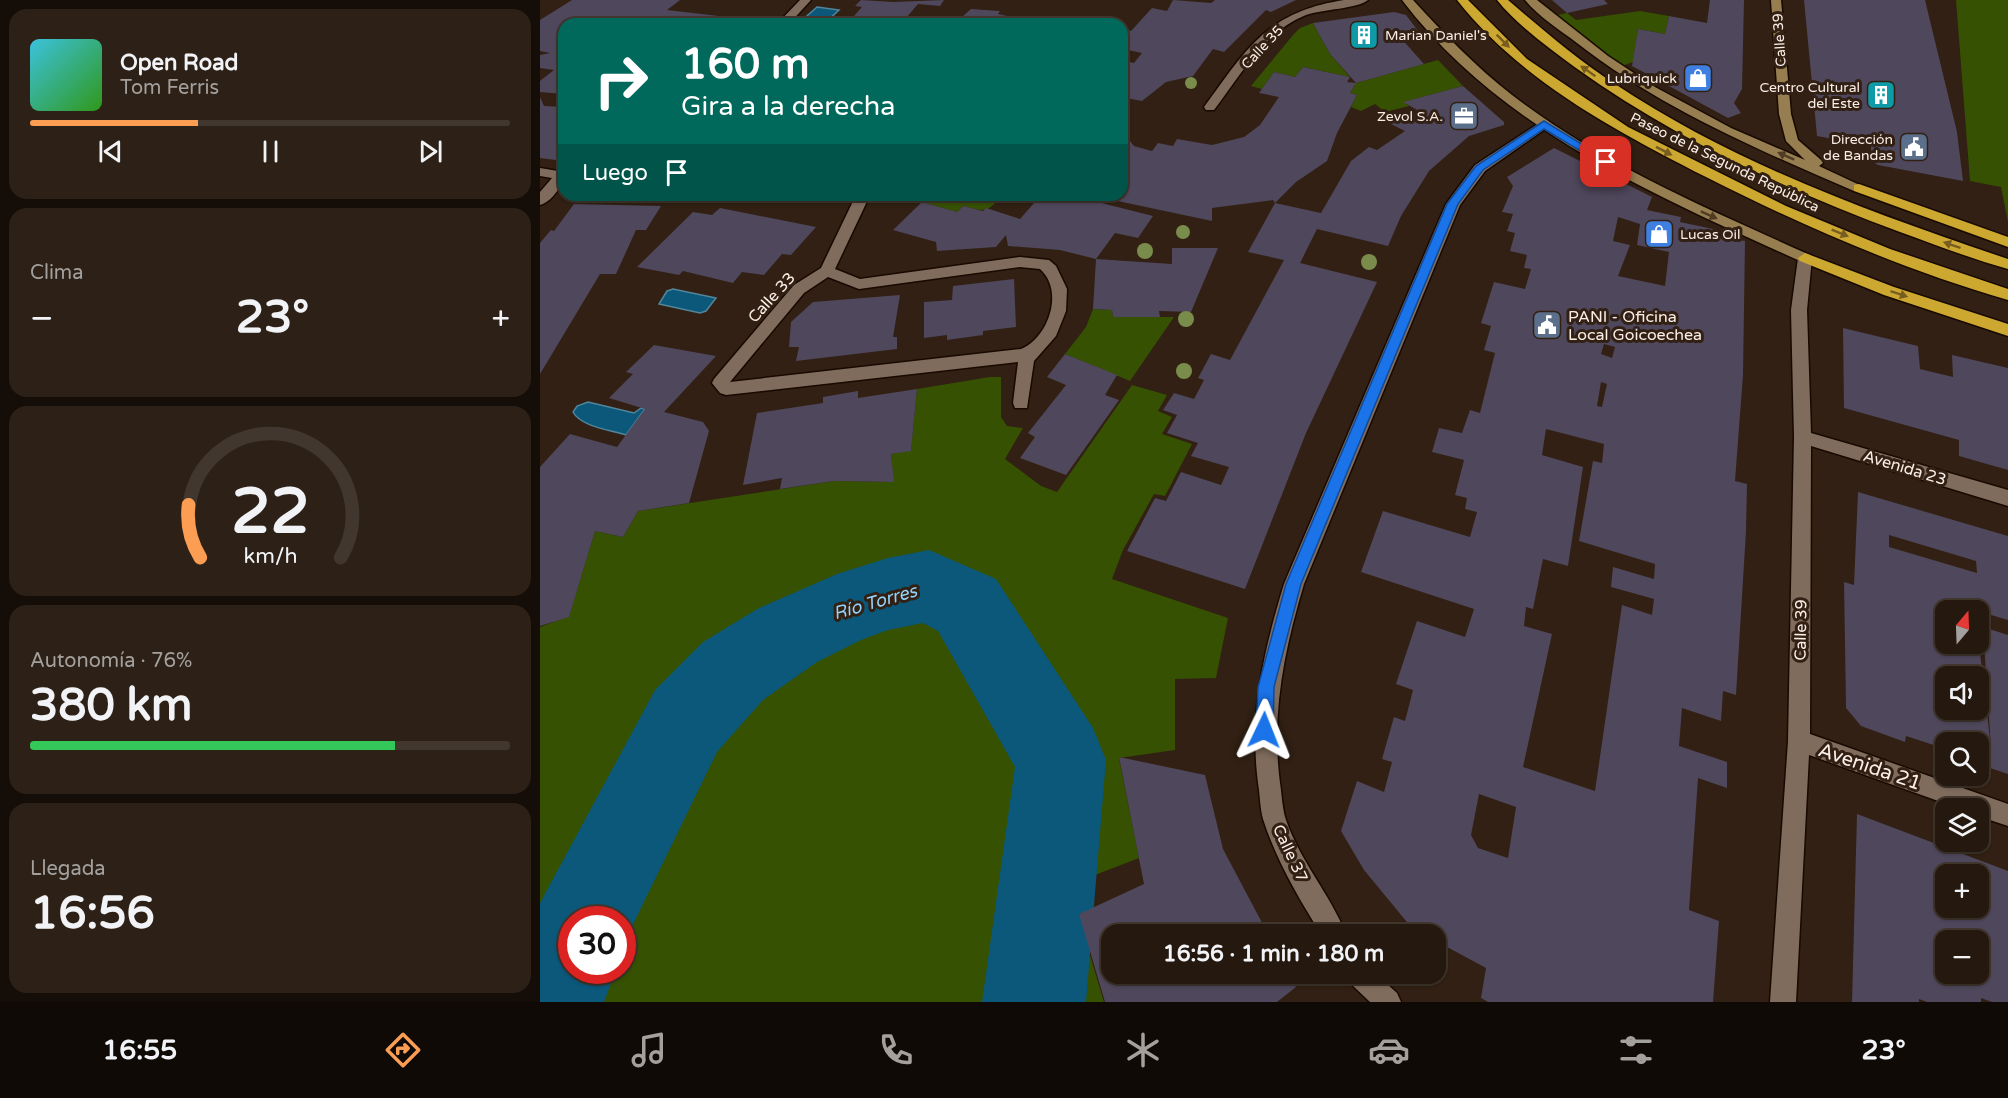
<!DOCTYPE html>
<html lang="es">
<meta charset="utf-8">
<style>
body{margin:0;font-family:"Varela Round",sans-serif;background:#2d2117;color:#f1f3f6;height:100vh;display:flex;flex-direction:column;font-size:22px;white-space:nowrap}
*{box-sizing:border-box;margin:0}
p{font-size:20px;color:#a3a09e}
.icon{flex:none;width:33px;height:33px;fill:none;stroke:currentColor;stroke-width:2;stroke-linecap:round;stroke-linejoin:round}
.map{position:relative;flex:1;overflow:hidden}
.drawer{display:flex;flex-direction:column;gap:9px;padding:9px;background:#140d08;width:540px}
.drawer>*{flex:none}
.banner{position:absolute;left:18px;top:18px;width:570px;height:183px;border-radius:18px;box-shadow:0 2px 4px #0004,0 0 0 2px #42372e;background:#00695c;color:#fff;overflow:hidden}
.needle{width:39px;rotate:19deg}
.tools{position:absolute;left:1395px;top:600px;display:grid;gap:12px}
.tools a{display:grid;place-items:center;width:54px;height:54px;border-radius:12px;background:#25180e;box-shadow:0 2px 4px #0004,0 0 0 2px #42372e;font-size:30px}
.speed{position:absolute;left:18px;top:906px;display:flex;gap:12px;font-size:30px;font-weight:700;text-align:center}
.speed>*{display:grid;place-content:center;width:78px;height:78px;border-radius:50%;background:#25180e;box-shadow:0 2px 4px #0004,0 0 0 2px #42372e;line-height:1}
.speed .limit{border:9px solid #d22;background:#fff;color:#111}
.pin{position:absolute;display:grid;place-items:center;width:51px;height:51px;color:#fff;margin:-26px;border-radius:12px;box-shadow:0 3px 9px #0006}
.me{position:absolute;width:66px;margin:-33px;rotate:2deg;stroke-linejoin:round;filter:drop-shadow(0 0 4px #0008)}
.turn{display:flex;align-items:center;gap:21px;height:126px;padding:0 24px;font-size:27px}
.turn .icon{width:78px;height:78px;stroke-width:2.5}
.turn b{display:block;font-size:42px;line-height:51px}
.then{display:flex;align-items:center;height:57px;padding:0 24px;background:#0003;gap:12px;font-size:22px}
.big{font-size:45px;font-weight:700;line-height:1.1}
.drawer .card{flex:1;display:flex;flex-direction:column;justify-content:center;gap:9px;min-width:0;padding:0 21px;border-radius:18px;background:#2d2117}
.drawer .dial{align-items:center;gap:0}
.dial svg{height:156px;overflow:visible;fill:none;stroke:#42372e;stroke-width:7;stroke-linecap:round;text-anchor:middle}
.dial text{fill:#f1f3f6;stroke:none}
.song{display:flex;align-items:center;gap:18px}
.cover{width:72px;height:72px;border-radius:9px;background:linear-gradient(135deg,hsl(190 70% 55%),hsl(110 70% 35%))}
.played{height:6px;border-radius:3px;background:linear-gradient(90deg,#fc9d54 35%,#42372e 35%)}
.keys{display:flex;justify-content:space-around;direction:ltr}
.heat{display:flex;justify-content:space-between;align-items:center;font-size:33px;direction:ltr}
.charge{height:9px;border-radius:4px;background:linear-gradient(90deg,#34c759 76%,#42372e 0)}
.trip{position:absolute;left:561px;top:924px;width:345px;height:60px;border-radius:18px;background:#25180e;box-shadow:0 2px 4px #0004,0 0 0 2px #42372e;font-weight:700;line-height:60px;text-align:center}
.dock{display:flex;height:96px;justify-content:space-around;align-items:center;background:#0f0a06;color:#a3a09e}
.dock .icon{width:42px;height:42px}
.dock .on{color:#fc9d54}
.dock b{font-size:27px;color:#f1f3f6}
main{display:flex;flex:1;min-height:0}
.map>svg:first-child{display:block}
.green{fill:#365102;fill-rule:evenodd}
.water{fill:#0b587b;stroke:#53859b;stroke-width:1.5}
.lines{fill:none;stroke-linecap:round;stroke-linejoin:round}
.river{fill:#0b587b;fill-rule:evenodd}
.building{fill:#4f475b;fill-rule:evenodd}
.street-casing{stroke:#180901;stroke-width:3}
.secondary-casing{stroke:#180901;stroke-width:3}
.highway-casing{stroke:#180901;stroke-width:3}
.street{fill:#806c5d;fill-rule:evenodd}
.secondary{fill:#977e50;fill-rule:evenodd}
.highway{fill:#cca831;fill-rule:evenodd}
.tree{fill:#7a8c4c}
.oneway{fill:#775d20}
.oneway2{fill:#503c25}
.route{fill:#1a73e8;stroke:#114b97;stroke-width:1.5}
.labels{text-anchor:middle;stroke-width:6;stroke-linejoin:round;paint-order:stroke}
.far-poi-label{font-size:14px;fill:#faeee6;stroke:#312013;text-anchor:end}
.far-street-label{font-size:14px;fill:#faeee6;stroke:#312013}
.street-label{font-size:16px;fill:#faeee6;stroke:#312013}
.poi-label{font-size:16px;fill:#faeee6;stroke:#312013;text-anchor:start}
.water-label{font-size:18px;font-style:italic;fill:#93d3fa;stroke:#312013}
.near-street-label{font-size:20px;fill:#faeee6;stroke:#312013}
</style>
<main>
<section class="drawer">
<div class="card">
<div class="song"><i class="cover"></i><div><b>Open Road</b><p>Tom Ferris</p></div></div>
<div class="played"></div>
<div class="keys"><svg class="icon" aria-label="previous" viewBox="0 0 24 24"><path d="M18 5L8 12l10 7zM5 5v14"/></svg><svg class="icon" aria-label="pause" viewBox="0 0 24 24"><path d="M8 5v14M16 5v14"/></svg><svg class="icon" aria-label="next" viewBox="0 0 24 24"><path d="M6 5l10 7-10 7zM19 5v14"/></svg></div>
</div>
<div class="card"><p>Clima</p>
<div class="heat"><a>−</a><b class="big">23°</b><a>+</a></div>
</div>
<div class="card dial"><svg viewBox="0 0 100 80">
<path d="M14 69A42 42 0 1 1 86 69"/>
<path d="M14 69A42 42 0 0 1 8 42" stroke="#fc9d54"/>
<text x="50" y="56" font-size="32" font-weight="700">22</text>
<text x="50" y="72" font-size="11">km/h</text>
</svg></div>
<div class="card"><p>Autonomía · 76%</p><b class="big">380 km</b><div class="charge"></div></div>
<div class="card"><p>Llegada</p><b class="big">16:56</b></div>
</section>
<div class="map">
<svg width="1468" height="1002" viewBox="0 0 1468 1002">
<rect width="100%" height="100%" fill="#312013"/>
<g class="green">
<polygon points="1416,0 1468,0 1468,222 1461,187 1430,181"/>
<polygon points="1100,11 1129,16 1125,34 1098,29 1093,62 1082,66 1017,15 1027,13 1036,20"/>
<polygon points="773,23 790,54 810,77 763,67 755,77 734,72 722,89 711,86 753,35 760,28"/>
<polygon points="898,60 923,86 864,102 869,106 845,112 835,104 821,111 811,107 817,95 810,93 816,83"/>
<path d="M356 195H453L461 197C446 214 444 211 423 206L417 212Z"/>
<polygon points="553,309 572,310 573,317 634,317 590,381 525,354 546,327"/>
<path d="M450 377H461V417L467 426 483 428 465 459 501 486 517 492 592 385 627 395 618 411 632 417 622 434 652 444 625 496 614 494 583 550 572 579 688 618 676 678 635 679V750L579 758 599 858 529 885 564 1002H0V627L29 616 55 531 83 537 98 511 294 481 353 482 351 454 371 450 377 389ZM32 920H82V970H32Z"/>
</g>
<g class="water">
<polygon points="277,7 299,10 284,24 259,23"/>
<polygon points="133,289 176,298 166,311 160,313 119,304 127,291"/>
<path d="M48 402 94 413 101 408 105 409 86 435C71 430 41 427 33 412L37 406Z"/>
</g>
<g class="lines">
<g class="river">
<polygon points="389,550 456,579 553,728 566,760 546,1002 442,1002 475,767 398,631 383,623 348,630 321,640 277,662 223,700 177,752 82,947 82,920 32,920 32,970 76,970 64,1002 0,1002 0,903 115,690 163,642 219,608 297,574 348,558"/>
<polygon points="82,949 83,950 82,951"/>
</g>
</g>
<g class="building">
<polygon points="32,0 140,0 127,10 196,18 191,24 24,24 24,94 0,92 0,81 14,70 0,68 0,55 10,53 0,51 0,20"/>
<polygon points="321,0 353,2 404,0 400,6 378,4 366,18 389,19 386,24 307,24 322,7 315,6"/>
<polygon points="633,0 671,3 675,0 756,0 731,12 726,10 684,52 673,49 653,76 626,82 602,101 586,98 582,103 582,63 585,61 594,63 602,53 583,49 582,34 587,30 591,31 612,8 627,11"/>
<polygon points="1012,0 1064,0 1068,4 1027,13"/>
<polygon points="1170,0 1204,0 1202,89 1194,103 1201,113 1188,118 1092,66 1098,29 1125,34 1129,16 1167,23"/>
<polygon points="1264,0 1385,0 1417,132 1423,181 1338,165 1331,161 1331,146 1277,136"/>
<polygon points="431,9 460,11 458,14 477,18 473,24 392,24 400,16 421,18"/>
<polygon points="854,12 866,15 879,32 860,37 884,64 816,83 810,93 817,95 797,133 787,161 756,182 735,203 781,213 811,161 829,147 837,150 865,131 851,124 879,111 863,102 923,86 964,122 964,125 929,136 889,171 861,216 848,246 777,229 760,263 837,282 766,433 705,589 587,551 615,498 626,501 641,472 681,485 689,467 651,456 658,443 627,433 637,415 623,410 634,393 654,399 664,380 658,378 671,354 690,360 744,260 708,252 735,203 733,200 672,208 672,221 554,196 582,195 582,131 594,146 612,151 618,143 633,146 637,139 672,145 704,137 720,125 739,97 719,93 734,72 755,77 763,67 810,77 807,82 816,83 790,54 773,23"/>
<polygon points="509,17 539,24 477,24 483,18 500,21"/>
<polygon points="0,97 4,106 24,107 24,161 0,158"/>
<path d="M1014 148 1112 197 1107 210 1141 217 1140 222 1173 229V234L1205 241 1203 375 1195 481 1207 484 1206 531 1196 695 1183 691 1181 721 1142 708 1139 746 1187 762V788L1158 778 1149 910 1179 921 1173 1002H948L941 998 946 968 896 941V934H884L871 927 824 870 801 831 817 781 844 792 852 762 842 759 854 717 865 721 873 690 856 684 877 621 925 637 934 609 821 572 843 511 930 537 937 512 925 509 927 498 915 495 924 460 892 452 899 428 922 433 930 410 940 413 955 353 944 350 951 326 941 323 954 282 985 289 991 269 984 268 987 255 970 251 975 233 967 231 973 214 962 212 973 186 967 177ZM1078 217 1100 224 1097 245 1129 252 1125 286 1078 276 1090 245 1073 241ZM1064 344 1075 347 1072 358 1061 354ZM1061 382 1067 384 1062 407 1057 406ZM1006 429 1064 444 1062 463 1053 461 1039 541 1115 564 1114 579 1073 567 1071 587 1114 599 1112 615 1082 605 1055 791 983 767 1012 634 984 626 986 607 993 609 1003 559 1028 566 1043 467 1002 455ZM939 794 976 807 968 858 938 848 931 835Z"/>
<polygon points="501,195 530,195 613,216 598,238 575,233 556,259 632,264 632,248 678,248 651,312 619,311 620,317 573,317 572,310 553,309 556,259 520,250 468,246 466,235 456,247 397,251 396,242 353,230 382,202 417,212 423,206 443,211 446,208 480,219"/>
<polygon points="34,204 121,206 106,230 96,230 76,274 60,274 0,374 0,243 11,230 14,231"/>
<polygon points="180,208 276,227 251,255 242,254 224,275 202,272 193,283 143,271 139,275 97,267 153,212 172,215"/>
<polygon points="474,279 476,327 443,331 443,335 407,340 407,335 384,338 384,302 412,300 413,286"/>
<polygon points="360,295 353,337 357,337 357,349 256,361 259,347 249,347 251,322 273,302"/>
<polygon points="1303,328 1378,346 1380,369 1413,377 1412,355 1468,368 1468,470 1419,456 1419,440 1304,408"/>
<polygon points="114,345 176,356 124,412 163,422 169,431 149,503 98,511 83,537 55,531 29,617 0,626 0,467 30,434 77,447 105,409 69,398 93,374 86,372"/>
<polygon points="525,354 577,375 565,395 579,400 526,475 480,458 495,437 488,433 526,385 507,377"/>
<polygon points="377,389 371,451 351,454 354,482 294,481 240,489 242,478 203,485 217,413 283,403 283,397 318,391 318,398"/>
<path d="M1318 492 1468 536V620L1441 612 1443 627 1468 635V774L1438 764V742H1406V749L1366 736 1365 742 1321 726 1306 708 1304 582 1314 585ZM1349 535 1436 561 1437 573 1349 547ZM1406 610H1438V625L1443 627 1451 748 1439 644H1406ZM1406 676H1438V710H1406Z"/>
<polygon points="579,757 665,775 683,849 728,934 572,934 572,974 749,974 756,987 737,1002 565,1002 539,914 604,884"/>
<path d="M1317 814 1468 871V1002H1452L1441 998V1002H1387L1379 999V1002H1312ZM1406 874H1438V908H1406ZM1406 940H1438V974H1406Z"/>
</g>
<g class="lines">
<g class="street-casing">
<g id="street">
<polygon points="260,0 271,0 249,24 237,24"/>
<path d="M804 0H828C817 9 783 9 766 15 725 31 700 76 674 110H666L664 107C707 48 727 12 804 0Z"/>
<path d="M1004 120 1008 121V127L945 171 920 205 764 584C744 651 731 714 740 783 742 795 742 808 746 820 760 861 790 894 806 934H781C759 899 736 860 723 819 720 808 720 795 718 783 709 713 724 650 744 584L906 204 935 165Z"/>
<path d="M0 168 24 172C24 184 12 202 0 205V192L12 178 0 176Z"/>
<path d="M316 195H330L295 269 320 279 480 257 509 260 516 266 527 289 526 311 516 336 494 361 487 408H475L473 403 478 362 186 395 180 393 172 383 174 379 254 285 281 268ZM480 267 500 269C525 291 508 338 481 349L190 382 264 293 288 277 319 289Z"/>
<polygon points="1265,253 1272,258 1267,310 1271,433 1468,490 1468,506 1271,446 1270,734 1468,804 1468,826 1438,816 1438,808 1418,808 1269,755 1256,1002 1230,1002 1248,741 1254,437 1251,310 1258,258"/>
<polygon points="807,974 836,974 857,993 861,1002 830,1002 810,983"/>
</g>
</g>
<g class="secondary-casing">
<g id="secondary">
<path d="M862 0H873C904 34 936 67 972 95 1061 164 1168 209 1270 255L1272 258 1270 261H1260C1116 196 960 129 862 0Z"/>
<path d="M985 0H997L1068 56 1115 87 1191 128 1265 160 1246 141 1239 114 1231 0H1241L1251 114 1258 140 1281 160 1283 163 1279 166 1326 188 1324 191H1314C1217 149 1122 109 1037 43 1020 30 999 17 985 0Z"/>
</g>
</g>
<g class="highway-casing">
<g id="highway">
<path d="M917 0H928L987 59 1088 127 1246 206 1350 249 1468 289V300C1364 270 1263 226 1166 177 1076 131 981 81 917 0Z"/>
<path d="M957 0H968C1003 30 1037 59 1075 84 1195 164 1332 213 1468 259V269C1432 259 1396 245 1360 232 1247 190 1135 139 1036 68 1009 48 978 26 957 0Z"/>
<polygon points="1319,184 1468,237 1468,247 1314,191 1314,185"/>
<polygon points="1265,253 1354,287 1468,324 1468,336 1344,295 1260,261 1258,258"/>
</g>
</g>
<use href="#street" class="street"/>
<use href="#secondary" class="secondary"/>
<use href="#highway" class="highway"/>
</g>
<g class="tree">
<circle cx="651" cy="83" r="6"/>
<circle cx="643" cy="232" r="7"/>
<circle cx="605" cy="251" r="8"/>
<circle cx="829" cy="262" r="8"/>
<circle cx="646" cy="319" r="8"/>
<circle cx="644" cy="371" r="8"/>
</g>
<defs><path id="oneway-solid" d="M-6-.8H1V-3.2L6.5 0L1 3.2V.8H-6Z" transform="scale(1.5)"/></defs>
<g class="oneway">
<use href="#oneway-solid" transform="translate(963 41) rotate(45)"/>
<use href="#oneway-solid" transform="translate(1048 71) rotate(-145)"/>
<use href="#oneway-solid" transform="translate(1124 151) rotate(27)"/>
<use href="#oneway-solid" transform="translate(1300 233) rotate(22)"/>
<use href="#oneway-solid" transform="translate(1412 245) rotate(-161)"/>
<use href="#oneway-solid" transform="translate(1359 294) rotate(18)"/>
</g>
<g class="oneway2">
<use href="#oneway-solid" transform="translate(1246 156) rotate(-156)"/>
<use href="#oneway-solid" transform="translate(1169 215) rotate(24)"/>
</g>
<polygon class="route" points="1004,121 1071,162 1062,164 1004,129 943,170 918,204 761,584 734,687 733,730 730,736 724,738 719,736 716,730 718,687 746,584 907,204 936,166"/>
<defs>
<g id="building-square" transform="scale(1.5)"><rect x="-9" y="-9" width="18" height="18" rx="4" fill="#0f9aa8" stroke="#312013"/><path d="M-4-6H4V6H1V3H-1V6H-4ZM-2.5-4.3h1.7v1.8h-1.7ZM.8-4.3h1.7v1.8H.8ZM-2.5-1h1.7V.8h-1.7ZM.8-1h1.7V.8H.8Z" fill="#fff"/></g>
<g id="shop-square" transform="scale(1.5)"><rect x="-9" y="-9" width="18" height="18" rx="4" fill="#3f7fe0" stroke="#312013"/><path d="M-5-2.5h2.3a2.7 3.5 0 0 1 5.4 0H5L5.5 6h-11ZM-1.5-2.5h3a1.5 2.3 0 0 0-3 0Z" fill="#fff"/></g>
<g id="office-square" transform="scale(1.5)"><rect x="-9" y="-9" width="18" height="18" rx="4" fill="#5c6f8a" stroke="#312013"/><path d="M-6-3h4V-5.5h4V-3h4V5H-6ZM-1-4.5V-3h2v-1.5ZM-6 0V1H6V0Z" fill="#fff"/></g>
<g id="civic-square" transform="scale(1.5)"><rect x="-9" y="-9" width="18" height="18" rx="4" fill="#5c6f8a" stroke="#312013"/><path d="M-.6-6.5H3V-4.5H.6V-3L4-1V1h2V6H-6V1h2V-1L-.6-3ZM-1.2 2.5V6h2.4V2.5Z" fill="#fff"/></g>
</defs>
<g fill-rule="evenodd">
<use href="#building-square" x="824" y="35"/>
<use href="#shop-square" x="1158" y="78"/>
<use href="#building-square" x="1341" y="95"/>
<use href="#office-square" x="924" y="116"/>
<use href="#civic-square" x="1374" y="147"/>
<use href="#shop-square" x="1119" y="234"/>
<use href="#civic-square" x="1007" y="325"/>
</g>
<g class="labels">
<g class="far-poi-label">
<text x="845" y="40" text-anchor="start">Marian Daniel's</text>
<text x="1137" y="83">Lubriquick</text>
<text x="1320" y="92">Centro Cultural<tspan x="1320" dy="16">del Este</tspan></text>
<text x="903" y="121">Zevol S.A.</text>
<text x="1353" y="144">Dirección<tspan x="1353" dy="16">de Bandas</tspan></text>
<text x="1140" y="239" text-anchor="start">Lucas Oil</text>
</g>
<g class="far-street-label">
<text transform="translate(1239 40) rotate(-94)" y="5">Calle 39</text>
<text transform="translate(722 47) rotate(-47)" y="5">Calle 35</text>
<text transform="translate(1185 162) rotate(26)" y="5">Paseo de la Segunda República</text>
</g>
<g class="street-label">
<text transform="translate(231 297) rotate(-48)" y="6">Calle 33</text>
<text transform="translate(1365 467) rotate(17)" y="6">Avenida 23</text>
<text transform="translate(1260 630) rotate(-89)" y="6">Calle 39</text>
<text transform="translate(751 853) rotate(65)" y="6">Calle 37</text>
</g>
<g class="poi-label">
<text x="1028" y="322">PANI - Oficina<tspan x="1028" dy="18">Local Goicoechea</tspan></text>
</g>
<g class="water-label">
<text transform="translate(335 602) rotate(-16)" y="6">Río Torres</text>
</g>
<g class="near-street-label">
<text transform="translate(1330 766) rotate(19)" y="7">Avenida 21</text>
</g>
</g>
</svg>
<div class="tools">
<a><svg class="needle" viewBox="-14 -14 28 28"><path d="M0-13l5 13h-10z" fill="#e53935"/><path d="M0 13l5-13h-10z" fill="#a3a09e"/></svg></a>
<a><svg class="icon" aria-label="sound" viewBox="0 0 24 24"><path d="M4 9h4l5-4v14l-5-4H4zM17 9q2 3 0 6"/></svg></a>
<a><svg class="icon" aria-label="search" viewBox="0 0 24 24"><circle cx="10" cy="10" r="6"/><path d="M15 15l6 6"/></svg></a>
<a><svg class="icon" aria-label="layers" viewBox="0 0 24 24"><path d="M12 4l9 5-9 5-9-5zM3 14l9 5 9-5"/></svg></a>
<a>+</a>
<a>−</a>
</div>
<div class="speed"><div class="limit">30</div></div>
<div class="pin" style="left:1066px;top:162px;background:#d93025"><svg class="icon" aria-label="arrive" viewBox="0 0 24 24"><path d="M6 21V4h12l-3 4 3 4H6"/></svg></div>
<svg class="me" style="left:724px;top:730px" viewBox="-20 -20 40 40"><path d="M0-17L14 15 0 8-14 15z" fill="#1a73e8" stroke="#fff" stroke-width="4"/></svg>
<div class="trip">16:56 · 1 min · 180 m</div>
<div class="banner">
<div class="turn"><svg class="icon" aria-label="right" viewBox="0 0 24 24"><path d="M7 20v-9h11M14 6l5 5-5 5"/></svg><div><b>160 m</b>Gira a la derecha</div></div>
<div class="then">Luego<svg class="icon" aria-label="arrive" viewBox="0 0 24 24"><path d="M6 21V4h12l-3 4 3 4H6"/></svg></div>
</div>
</div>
</main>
<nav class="dock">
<b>16:55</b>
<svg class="icon on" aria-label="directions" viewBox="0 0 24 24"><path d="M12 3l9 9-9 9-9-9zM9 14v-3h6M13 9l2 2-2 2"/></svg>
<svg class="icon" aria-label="music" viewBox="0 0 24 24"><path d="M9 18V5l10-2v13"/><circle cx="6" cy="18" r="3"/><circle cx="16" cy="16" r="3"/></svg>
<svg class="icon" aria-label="phone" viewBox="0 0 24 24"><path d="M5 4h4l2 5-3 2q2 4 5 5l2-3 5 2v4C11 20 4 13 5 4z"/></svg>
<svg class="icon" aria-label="climate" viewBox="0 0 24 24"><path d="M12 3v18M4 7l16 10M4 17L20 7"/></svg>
<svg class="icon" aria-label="car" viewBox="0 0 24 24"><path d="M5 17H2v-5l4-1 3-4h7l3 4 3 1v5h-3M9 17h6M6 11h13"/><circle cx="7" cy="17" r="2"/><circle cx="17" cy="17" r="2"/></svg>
<svg class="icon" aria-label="filters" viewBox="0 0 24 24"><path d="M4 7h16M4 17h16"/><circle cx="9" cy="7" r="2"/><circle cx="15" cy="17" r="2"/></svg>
<b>23°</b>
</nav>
